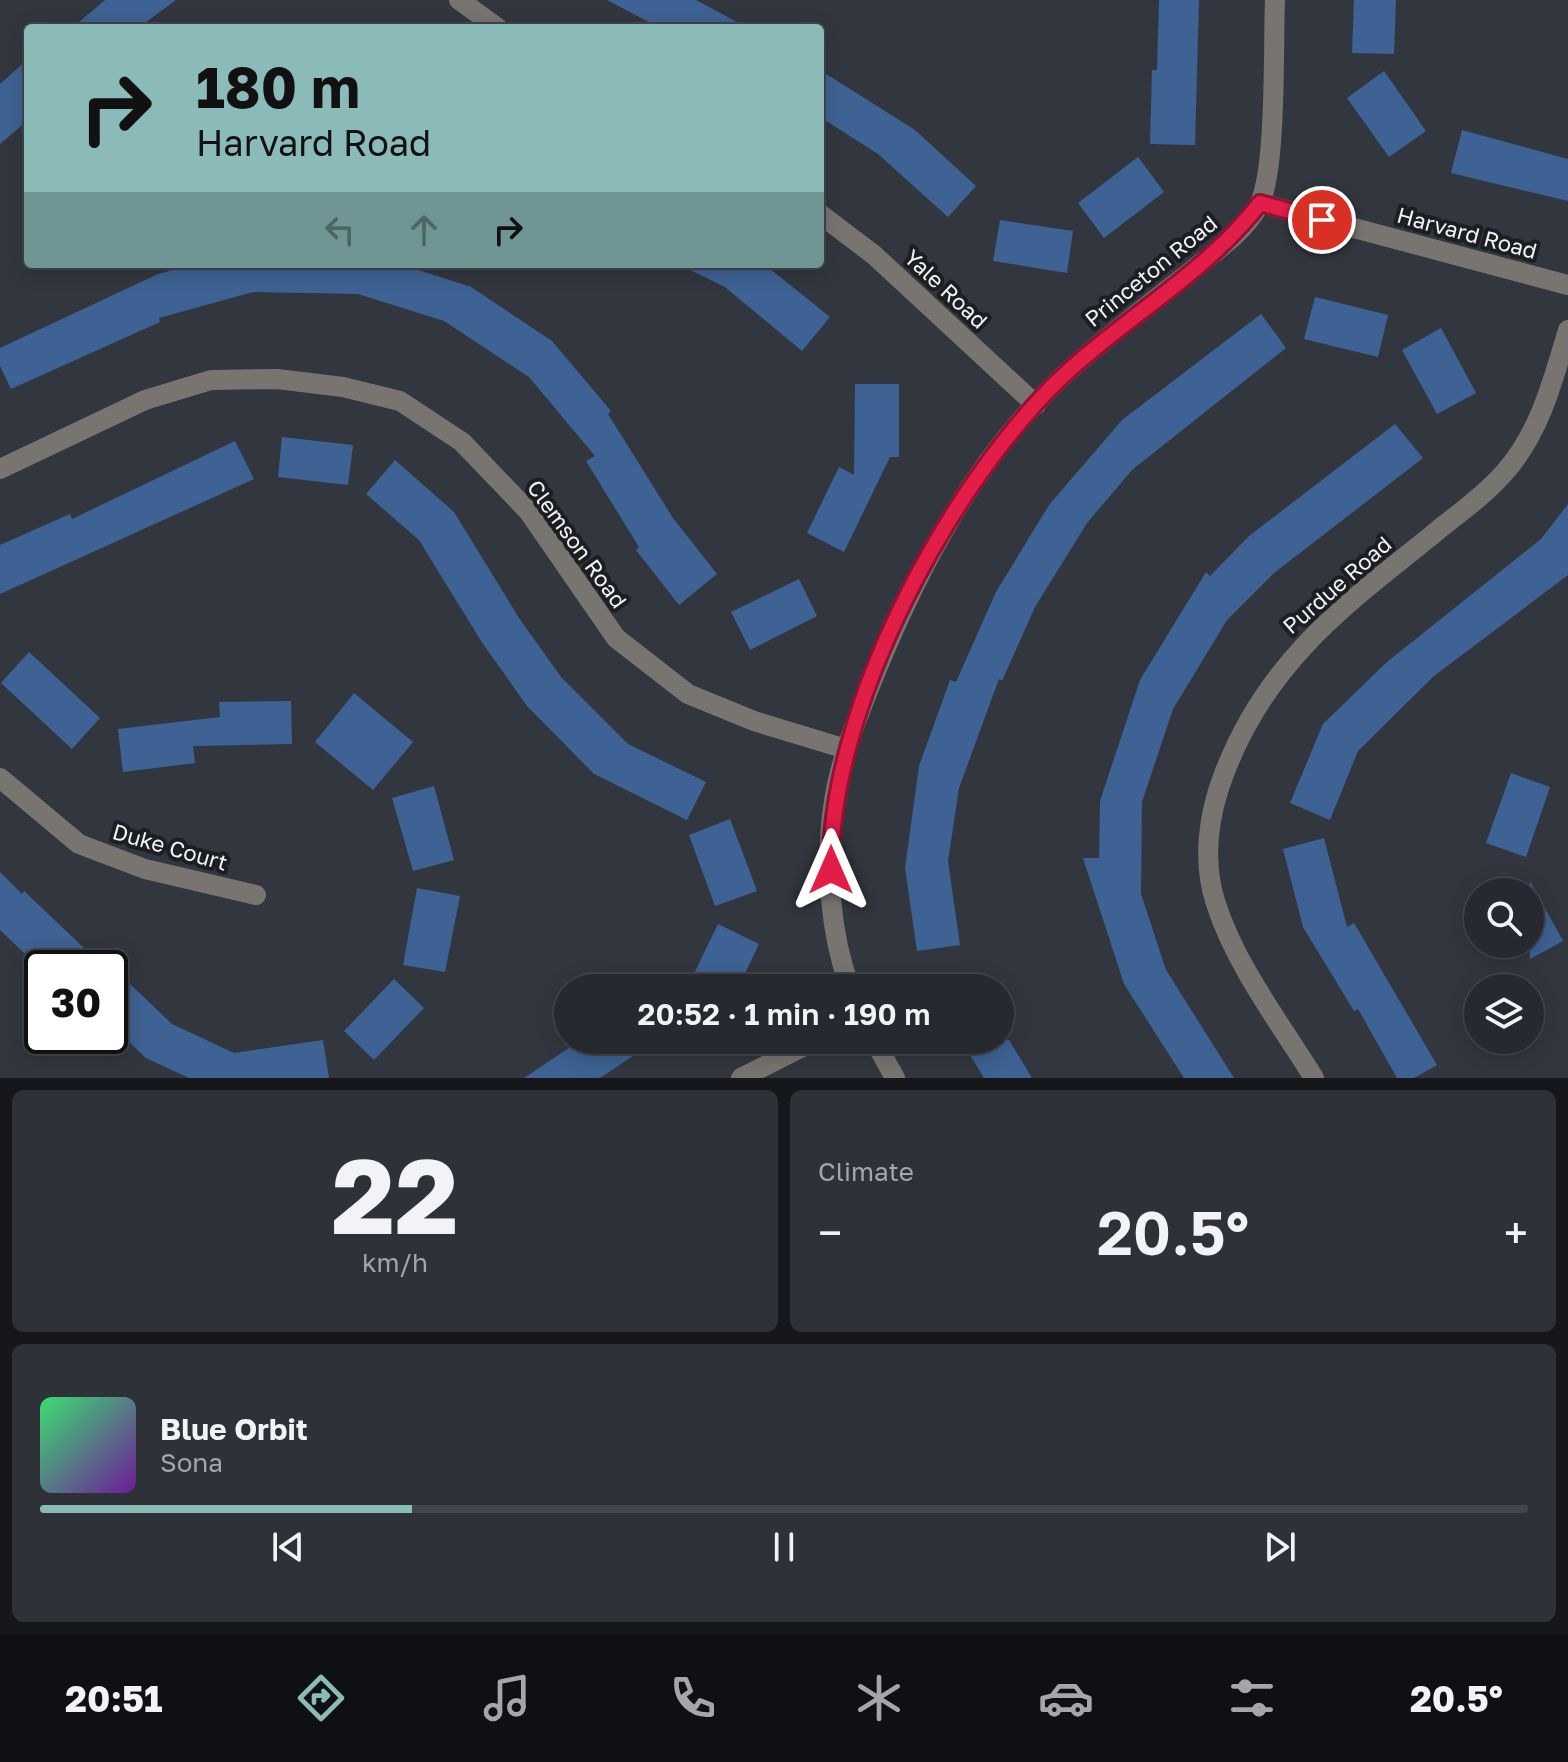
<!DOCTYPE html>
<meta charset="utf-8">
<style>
body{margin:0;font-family:"Golos Text",sans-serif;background:#2e3137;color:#f1f3f6;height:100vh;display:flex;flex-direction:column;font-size:30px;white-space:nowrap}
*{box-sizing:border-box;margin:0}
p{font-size:26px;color:#a4a6aa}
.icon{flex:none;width:44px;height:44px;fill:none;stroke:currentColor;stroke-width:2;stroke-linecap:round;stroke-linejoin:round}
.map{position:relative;height:1078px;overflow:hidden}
.panel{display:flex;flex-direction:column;gap:12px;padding:12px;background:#15171a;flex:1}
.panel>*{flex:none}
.banner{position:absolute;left:24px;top:24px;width:800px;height:244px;border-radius:8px;box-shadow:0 4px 20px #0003,0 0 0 2px #42454b;background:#8bbbb9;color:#111;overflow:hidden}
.fabs{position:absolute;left:1464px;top:878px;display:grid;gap:16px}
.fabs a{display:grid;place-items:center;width:80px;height:80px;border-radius:50%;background:#26292f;box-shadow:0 4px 20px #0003,0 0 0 2px #42454b;font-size:40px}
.speed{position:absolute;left:24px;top:950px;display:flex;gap:16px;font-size:40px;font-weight:700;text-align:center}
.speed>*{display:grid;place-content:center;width:104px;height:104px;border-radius:50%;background:#26292f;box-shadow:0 4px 20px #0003,0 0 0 2px #42454b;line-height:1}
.speed .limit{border:4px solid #111;border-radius:12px;background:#fff;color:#111}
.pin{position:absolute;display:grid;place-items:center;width:68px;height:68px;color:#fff;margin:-34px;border:4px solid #fff;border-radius:50%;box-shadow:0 2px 8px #0007}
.me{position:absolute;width:88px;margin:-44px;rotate:0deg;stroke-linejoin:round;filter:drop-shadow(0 0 6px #0008)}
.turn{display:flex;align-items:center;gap:28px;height:168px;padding:0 40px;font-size:36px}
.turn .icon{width:104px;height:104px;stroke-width:2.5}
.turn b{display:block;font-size:56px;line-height:68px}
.lanes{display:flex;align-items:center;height:76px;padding:0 40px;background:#0003;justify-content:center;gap:40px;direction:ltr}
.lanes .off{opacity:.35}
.big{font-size:60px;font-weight:600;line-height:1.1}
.panel .card{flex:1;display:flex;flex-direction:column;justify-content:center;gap:12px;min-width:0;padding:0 28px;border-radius:12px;background:#2e3137}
.panel .dial{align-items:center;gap:0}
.dial b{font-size:104px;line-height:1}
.song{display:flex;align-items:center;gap:24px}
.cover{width:96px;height:96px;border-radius:12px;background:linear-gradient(135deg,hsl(140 70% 55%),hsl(280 70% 35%))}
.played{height:8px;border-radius:4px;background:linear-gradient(90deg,#8bbbb9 25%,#42454b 25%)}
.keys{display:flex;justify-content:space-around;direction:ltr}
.heat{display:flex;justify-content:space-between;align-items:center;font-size:44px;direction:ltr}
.panel .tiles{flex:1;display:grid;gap:12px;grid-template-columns:1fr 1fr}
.card:last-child{grid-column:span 2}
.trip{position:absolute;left:554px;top:974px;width:460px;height:80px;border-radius:40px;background:#26292f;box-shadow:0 4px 20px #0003,0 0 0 2px #42454b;font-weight:600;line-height:80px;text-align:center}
.tab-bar{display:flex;height:128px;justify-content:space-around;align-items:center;background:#0f1013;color:#a4a6aa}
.tab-bar .icon{width:56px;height:56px}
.tab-bar .current{color:#8bbbb9}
.tab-bar b{font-size:36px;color:#f1f3f6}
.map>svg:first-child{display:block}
.building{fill:#3e6293}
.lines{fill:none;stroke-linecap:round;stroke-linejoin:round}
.street{stroke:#787571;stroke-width:20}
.route-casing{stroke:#92132f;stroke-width:20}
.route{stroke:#e11d48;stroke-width:14}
.labels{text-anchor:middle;stroke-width:8;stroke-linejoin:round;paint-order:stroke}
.street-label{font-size:22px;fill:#f0f4f9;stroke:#1c1e22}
</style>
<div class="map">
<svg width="1568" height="1078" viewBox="0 0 1568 1078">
<rect width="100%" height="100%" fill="#32373f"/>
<g class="building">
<polygon points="105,0 176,0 138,28 72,28"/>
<polygon points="607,0 696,0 748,28 660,28"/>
<polygon points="1159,0 1199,0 1195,145 1150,144 1152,70 1157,70"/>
<polygon points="1354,0 1396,0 1394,54 1352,53"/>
<polygon points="28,59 28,120 0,144 0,84"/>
<polygon points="820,70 915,130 976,186 948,217 878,154 820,117"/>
<polygon points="1384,71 1426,131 1389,157 1347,98"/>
<polygon points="1462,130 1568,159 1568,201 1451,173"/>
<polygon points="1138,157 1164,192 1104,238 1078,203"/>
<polygon points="1000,220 1073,231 1067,273 993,261"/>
<polygon points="194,264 400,264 471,287 552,341 611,411 608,414 673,518 717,574 679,605 636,550 639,547 586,461 595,456 529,377 444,321 358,294 253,292 159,318 160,322 11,389 0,366 0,348 158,274"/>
<polygon points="678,264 764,264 830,317 802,351 725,287"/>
<polygon points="1315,297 1388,315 1378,357 1304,339"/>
<polygon points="1261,314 1286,348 1132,470 1087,523 1035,607 1002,681 999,679 959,788 948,861 960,945 917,951 905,868 919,766 950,680 956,682 996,592 1049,505 1122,420"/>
<polygon points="1441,328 1476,393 1437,414 1402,350"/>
<polygon points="855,384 899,384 899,457 890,457 844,552 807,533 839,467 854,475"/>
<polygon points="1395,424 1423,458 1274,573 1227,620 1173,709 1142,802 1141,894 1166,970 1234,1078 1184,1078 1124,984 1083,858 1099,858 1100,801 1140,680 1206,572 1210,576 1249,536"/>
<polygon points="282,437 353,445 348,485 278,477"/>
<polygon points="235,441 254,479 0,594 0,545 70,514 72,519"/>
<polygon points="395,460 454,512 519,618 561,677 628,744 706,782 687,820 594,774 527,706 481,641 419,540 366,494"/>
<polygon points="1568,504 1568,575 1434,676 1358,751 1330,820 1290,803 1323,724 1387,662 1541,539"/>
<polygon points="799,579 817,616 750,650 731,612"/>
<polygon points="29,652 100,718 72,749 1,683"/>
<polygon points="354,693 413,742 373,790 315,742"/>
<polygon points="291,701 292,744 193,746 195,763 123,772 118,729 220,717 219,702"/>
<polygon points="1511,773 1550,787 1526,857 1486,843"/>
<polygon points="434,786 454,860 413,871 392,798"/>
<polygon points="730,819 757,891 715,906 689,835"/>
<polygon points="1324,838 1347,927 1354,923 1437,1065 1414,1078 1397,1078 1358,1009 1354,1011 1303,927 1283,849"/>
<polygon points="0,872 22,894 24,891 105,968 40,968 0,930"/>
<polygon points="1530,881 1563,941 1530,959"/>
<polygon points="417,888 460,896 445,972 403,965"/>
<polygon points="718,924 759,944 738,988 687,988"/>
<polygon points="110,965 172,1024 234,1053 323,1040 329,1078 189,1078 146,1058 110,1024"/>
<polygon points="394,979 424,1008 374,1060 344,1031"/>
<polygon points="581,1040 657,1040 600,1078 524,1078"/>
<polygon points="961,1040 1009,1040 1032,1078 984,1078"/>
</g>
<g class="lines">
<g class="street">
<polyline points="459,0 498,28"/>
<polyline points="1260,203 1568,285"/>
<polyline points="820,214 874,255 1036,405"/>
<polyline points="0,469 145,400 211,380 277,379 343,387 400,401 462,442 529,512 616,638 688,694 754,721 846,749"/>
<polyline points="0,778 79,844 145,869 256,895"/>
<path d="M850 988C830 934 825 865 833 808 839 762 857 718 874 676 920 564 975 459 1063 376 1103 339 1147 306 1190 272 1213 253 1245 232 1259 205 1277 169 1273 45 1275 0"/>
<polyline points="874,1040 895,1078"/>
<polyline points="741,1078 816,1040"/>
<path d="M1314 1078C1280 1023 1236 966 1216 904 1202 862 1208 815 1224 774 1266 663 1342 607 1431 536 1456 515 1483 497 1504 473 1540 433 1553 380 1568 330"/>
</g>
</g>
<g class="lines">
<g class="route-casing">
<path id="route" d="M831 870C828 711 949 483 1064 375 1127 316 1207 272 1260 203L1322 220"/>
</g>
<use href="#route" class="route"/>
</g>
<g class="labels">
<g class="street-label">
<text transform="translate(1467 233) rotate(15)" y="8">Harvard Road</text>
<text transform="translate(1151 271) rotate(-39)" y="8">Princeton Road</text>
<text transform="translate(946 289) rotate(43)" y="8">Yale Road</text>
<text transform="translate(577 544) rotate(54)" y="8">Clemson Road</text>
<text transform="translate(1337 585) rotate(-41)" y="8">Purdue Road</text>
<text transform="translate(170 847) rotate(16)" y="8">Duke Court</text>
</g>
</g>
</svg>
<div class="fabs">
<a><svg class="icon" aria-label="search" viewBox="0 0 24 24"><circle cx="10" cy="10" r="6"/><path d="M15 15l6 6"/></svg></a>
<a><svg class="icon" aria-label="layers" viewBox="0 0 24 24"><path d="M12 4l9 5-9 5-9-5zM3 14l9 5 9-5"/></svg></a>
</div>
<div class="speed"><div class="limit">30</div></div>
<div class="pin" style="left:1322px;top:220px;background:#d93025"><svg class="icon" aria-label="arrive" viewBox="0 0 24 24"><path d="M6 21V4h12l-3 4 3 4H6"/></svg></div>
<svg class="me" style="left:831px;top:870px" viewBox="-20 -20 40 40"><path d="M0-17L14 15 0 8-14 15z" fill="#e11d48" stroke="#fff" stroke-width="4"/></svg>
<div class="trip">20:52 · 1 min · 190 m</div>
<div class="banner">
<div class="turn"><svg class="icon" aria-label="right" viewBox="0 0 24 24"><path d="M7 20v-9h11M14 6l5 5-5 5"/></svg><div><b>180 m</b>Harvard Road</div></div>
<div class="lanes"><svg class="icon off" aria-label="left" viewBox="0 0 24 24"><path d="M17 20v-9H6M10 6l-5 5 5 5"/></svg><svg class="icon off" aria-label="ahead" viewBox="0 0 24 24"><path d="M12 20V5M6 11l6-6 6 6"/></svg><svg class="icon" aria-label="right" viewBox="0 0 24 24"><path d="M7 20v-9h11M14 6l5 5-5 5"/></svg></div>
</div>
</div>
<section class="panel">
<div class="tiles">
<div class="card dial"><b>22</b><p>km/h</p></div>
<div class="card"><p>Climate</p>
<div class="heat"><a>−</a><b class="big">20.5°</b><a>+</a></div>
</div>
<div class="card">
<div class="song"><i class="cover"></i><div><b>Blue Orbit</b><p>Sona</p></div></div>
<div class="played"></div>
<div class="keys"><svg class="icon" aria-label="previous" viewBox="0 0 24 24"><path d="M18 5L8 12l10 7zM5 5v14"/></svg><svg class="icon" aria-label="pause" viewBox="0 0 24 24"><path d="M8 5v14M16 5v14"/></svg><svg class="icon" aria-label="next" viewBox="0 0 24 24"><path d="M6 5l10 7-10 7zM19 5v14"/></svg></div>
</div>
</div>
</section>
<nav class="tab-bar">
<b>20:51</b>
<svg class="icon current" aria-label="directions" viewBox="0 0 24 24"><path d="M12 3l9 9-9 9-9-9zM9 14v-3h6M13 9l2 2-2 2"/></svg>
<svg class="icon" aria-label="music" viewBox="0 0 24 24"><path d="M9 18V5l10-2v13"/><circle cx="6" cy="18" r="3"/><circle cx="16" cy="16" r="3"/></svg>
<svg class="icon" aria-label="phone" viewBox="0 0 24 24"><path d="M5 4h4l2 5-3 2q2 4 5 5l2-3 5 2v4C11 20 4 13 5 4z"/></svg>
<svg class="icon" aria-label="climate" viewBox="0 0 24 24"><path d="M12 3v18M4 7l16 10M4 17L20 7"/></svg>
<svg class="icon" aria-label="car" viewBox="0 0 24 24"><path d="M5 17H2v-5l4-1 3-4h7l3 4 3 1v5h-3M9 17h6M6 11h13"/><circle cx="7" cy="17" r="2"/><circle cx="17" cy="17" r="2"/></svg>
<svg class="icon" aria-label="filters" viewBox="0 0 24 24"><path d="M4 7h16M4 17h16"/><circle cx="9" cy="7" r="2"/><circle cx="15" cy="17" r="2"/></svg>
<b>20.5°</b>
</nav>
